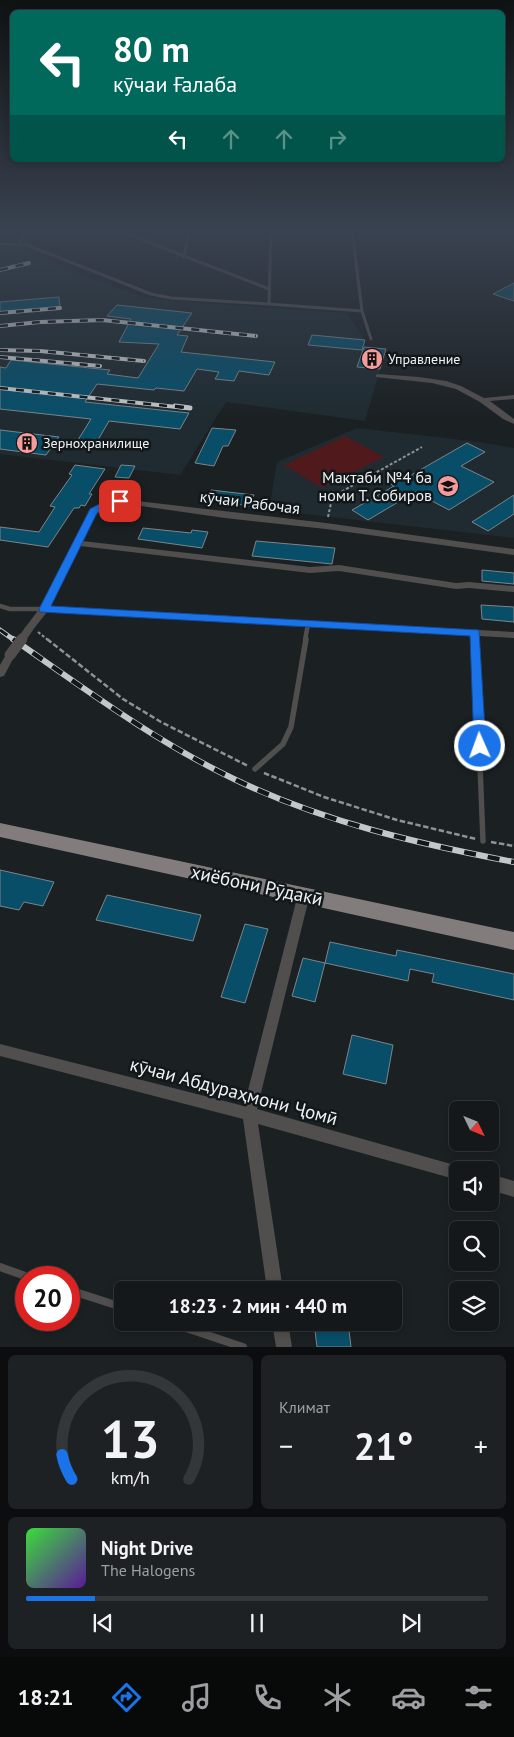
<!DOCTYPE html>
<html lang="ru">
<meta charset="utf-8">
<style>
body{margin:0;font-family:"PT Sans",sans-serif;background:#1d2123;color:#f1f3f6;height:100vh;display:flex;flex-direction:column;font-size:19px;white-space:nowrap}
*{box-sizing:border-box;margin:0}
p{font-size:16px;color:#9da0a2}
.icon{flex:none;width:28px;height:28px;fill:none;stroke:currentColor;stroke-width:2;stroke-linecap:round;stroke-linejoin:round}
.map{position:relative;height:1347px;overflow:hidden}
.sheet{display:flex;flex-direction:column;gap:8px;padding:8px;background:#0b0d0e;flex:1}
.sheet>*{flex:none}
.top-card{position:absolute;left:10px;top:10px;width:495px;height:152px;border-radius:8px;box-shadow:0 2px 8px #0003,0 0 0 1px #333739;background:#00695c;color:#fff;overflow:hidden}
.needle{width:32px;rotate:133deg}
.fabs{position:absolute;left:449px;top:1101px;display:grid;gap:10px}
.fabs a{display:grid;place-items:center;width:50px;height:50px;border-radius:8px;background:#14181a;box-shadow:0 2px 8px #0003,0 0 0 1px #333739;font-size:25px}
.speed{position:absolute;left:15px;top:1266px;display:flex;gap:10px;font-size:25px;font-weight:700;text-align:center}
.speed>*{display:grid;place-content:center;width:65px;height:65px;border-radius:50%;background:#14181a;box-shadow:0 2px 8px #0003,0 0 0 1px #333739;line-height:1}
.speed .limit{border:8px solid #d22;background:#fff;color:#111}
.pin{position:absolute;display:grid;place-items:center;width:42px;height:42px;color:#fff;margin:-21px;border-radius:10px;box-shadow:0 2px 8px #0006}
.me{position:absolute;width:55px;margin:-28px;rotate:358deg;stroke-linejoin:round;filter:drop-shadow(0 0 4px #0008)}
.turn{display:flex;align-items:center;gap:18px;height:105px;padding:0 20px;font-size:22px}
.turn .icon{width:65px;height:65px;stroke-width:2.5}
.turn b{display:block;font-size:35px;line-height:42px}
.lanes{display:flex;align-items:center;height:48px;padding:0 20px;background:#0003;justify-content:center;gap:25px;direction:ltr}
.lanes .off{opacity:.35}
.big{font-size:38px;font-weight:700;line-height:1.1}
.sheet .widget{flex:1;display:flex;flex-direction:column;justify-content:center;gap:8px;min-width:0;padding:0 18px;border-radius:8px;background:#1d2123}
.sheet .dial{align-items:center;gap:0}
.dial svg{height:130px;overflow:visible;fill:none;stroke:#333739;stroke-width:7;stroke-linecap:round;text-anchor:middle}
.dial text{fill:#f1f3f6;stroke:none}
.song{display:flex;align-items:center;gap:15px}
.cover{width:60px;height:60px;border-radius:8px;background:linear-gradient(135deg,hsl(120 70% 55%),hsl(270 70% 35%))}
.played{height:5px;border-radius:2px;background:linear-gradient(90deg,#1a73e8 15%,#333739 15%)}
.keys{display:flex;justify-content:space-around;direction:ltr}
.heat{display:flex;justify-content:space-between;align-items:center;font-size:28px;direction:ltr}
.sheet .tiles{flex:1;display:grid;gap:8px;grid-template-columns:1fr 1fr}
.widget:last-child{grid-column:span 2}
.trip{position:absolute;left:114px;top:1281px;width:288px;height:50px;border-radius:8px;background:#14181a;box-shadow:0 2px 8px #0003,0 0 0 1px #333739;font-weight:700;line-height:50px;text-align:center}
.menu{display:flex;height:80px;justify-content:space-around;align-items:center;background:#080a0a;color:#9da0a2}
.menu .icon{width:35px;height:35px}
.menu .on{color:#1a73e8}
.menu b{font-size:22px;color:#f1f3f6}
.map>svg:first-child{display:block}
.built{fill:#1f2b31}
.green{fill:#501a1d}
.building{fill:#084e69;stroke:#7d8488}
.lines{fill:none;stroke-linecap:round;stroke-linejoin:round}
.path-far1{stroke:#8f9396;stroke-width:2;stroke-dasharray:3 2;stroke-linecap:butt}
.path{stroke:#8f9396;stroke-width:2.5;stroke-dasharray:5.5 2.5;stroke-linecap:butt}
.service-far3{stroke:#514e4e;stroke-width:3}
.service-far2{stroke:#514e4e;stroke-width:4.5}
.service-far1{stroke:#514e4e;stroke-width:5.5}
.service{stroke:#514e4e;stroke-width:8}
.minor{fill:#514e4e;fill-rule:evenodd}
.primary{fill:#837c7c;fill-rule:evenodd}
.rail-far2-casing{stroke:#c3c7c9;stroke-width:4}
.rail-far1-casing{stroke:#c3c7c9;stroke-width:5}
.rail-casing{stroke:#c3c7c9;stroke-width:6}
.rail-far2{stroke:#12171a;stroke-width:2.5;stroke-dasharray:8;stroke-linecap:butt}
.rail-far1{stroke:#12171a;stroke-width:3;stroke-dasharray:9;stroke-linecap:butt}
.rail{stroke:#12171a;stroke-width:4.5;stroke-dasharray:12;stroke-linecap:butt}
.minor-bridge-far1{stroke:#514e4e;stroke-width:8}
.minor-bridge{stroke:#514e4e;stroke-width:11}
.route{fill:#1a73e8;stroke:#114b97}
.labels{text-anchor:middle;stroke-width:5;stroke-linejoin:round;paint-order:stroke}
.far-poi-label{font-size:14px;fill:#eff3f5;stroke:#12171a;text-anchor:start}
.poi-label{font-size:16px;fill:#eff3f5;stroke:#12171a;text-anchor:end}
.street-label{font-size:16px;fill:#eff3f5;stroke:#12171a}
.near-street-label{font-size:19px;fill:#eff3f5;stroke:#12171a}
</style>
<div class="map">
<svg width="514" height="1347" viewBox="0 0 514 1347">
<rect width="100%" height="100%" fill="#1b2023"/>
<g class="built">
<polygon points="0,245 20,247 74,272 140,296 171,301 347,313 365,340 363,347 386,349 365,421 226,402 180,475 0,454"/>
<polygon points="357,428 480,442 514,448 514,538 269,510 277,462"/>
</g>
<polygon class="green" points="345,436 384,457 322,488 284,465"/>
<g class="building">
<polygon points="514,283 514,301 493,294"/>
<polygon points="59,297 60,307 0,312 0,302"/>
<polygon points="117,305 192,313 177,335 188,336 181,352 275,362 269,375 239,371 234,381 215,379 219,372 197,369 184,391 156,388 154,390 97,384 85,402 189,413 180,429 109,421 92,450 73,448 91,419 0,409 0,367 6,368 11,360 110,370 107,374 138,378 159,344 119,342 131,319 107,316"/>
<polygon points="312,335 365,340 362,350 308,345"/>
<polygon points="364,347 386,349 380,369 357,367"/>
<polygon points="212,428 236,430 228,446 223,446 214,466 195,463"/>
<polygon points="0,430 59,437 46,455 0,449"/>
<polygon points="467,443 485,452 461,466 494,482 449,510 415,492 368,520 352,510 394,486 388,483 401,475 406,478"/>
<polygon points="75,465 105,469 89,494 92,494 85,506 81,505 79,508 74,508 48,547 0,540 0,527 39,532 55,507 50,506 72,475 69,474"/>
<polygon points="121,465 135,466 129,478 115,477"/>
<polygon points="211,490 254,495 250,506 207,500"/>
<polygon points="514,495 514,514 488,531 472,522"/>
<polygon points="143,528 191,533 192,530 208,532 202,548 138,539"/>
<polygon points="256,541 335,548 332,564 252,556"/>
<polygon points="482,570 514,573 514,584 482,581"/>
<polygon points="481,605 514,607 514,622 482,619"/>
<polygon points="0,870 54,882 43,906 24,902 19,910 0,906"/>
<polygon points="107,895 201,915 193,941 96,920"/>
<polygon points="245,924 268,929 245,1003 221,997"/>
<polygon points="330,942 396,956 397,950 514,974 514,1000 432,982 434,974 410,969 408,981 325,963"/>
<polygon points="303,958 325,963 315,1002 292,996"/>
<polygon points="352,1035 393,1045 386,1084 343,1074"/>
<polygon points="314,1322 348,1322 351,1347 317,1347"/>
</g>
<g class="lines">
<g class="path-far1">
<polyline points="328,517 331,503 341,492 422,447"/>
<polyline points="38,632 48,640"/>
</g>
<g class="path">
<polyline points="47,639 123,699 161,722 248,766"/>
<polyline points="264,773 324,797 397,820 476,839"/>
<polyline points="491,842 514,846"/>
</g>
<g class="service-far3">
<polyline points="117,230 269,289"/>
<polyline points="271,230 269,304 362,311"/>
<polyline points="352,230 362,311 371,339"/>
<polyline points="0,244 27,245 151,294 171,298 269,304"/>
<polyline points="18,244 27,230"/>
<polyline points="184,257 189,230"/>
</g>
<g class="service-far2">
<polyline points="0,606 10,609 44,609"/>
<polyline points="475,633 475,640"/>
<polyline points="305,640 308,624"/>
</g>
<g class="service-far1">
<polyline points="475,639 483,841"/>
<polyline points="255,769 283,744 291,727 306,639"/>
</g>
<g class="service">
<polyline points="0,1267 31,1278"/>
<polyline points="69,1290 122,1307"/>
<polyline points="168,1322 243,1347"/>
</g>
<g class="minor">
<polygon points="378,374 419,377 446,381 461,386 484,398 514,395 514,399 490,401 514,419 514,424 503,419 480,402 456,389 432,383 376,377 376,375"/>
<path d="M120 499 326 523 514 549V555L326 529 225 518 120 503C96 506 92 522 82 541L310 567 339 565 456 583 469 582 514 586V592L469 588 456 589 339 571 310 573 80 546 50 606 514 632V638L47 612 32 631H26L24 629 40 608 90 509 107 500Z"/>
<polygon points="10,652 15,655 4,676 0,677 0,665 7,653"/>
<polygon points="304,889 308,890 310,894 257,1109 458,1166 463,1168 464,1170 458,1170 458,1180 258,1124 283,1290 267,1290 243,1119 0,1056 0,1044 244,1106 298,894 300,890"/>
<polygon points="490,1174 514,1181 514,1197 490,1190"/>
<polygon points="272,1322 288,1322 292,1347 276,1347"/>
</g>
<polygon class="primary" points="0,823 514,932 514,950 0,837"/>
<g class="rail-far2-casing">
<g id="rail-far2">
<polyline points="0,270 29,263"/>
<polyline points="0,313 60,308"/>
<polyline points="0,326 40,322 102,320 256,336"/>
<polyline points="0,350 40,351 144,361"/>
<polyline points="0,357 100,366"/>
<polyline points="0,388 186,408"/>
</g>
</g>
<g class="rail-far1-casing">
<g id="rail-far1">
<polyline points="175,406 190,408"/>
<polyline points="0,630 14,640"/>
</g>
</g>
<g class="rail-casing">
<path id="rail" d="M13 639C85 689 156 742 236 780 324 822 419 844 514 862"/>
</g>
<use href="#rail-far2" class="rail-far2"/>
<use href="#rail-far1" class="rail-far1"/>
<use href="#rail" class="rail"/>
<polyline class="minor-bridge-far1" points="21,640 29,629"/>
<polyline class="minor-bridge" points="10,655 22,639"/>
</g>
<linearGradient id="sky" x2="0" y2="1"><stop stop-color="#0f1213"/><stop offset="0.55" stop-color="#394250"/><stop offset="1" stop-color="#394250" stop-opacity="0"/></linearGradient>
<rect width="514" height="419" fill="url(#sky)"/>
<polygon class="route" points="120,498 124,499 124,503 113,505 97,513 51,606 479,630 486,746 484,749 475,749 474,746 470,636 40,612 39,609 90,509 107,500"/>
<defs>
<g id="building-disc" transform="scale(1.125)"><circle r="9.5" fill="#f59b9b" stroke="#12171a"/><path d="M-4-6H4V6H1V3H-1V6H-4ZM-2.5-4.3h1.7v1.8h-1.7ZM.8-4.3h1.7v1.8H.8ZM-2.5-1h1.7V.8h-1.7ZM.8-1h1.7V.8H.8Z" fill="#111"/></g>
<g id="school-disc" transform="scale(1.125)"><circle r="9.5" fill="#f59b9b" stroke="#12171a"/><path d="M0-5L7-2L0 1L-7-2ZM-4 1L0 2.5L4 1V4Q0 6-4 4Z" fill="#111"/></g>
</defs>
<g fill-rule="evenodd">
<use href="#building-disc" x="372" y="359"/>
<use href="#building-disc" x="27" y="443"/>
<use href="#school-disc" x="448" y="486"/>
</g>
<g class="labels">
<g class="far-poi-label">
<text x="388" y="364">Управление</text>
<text x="43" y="448">Зернохранилище</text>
</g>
<g class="poi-label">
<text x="432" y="483">Мактаби №4 ба<tspan x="432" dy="18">номи Т. Собиров</tspan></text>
</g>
<g class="street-label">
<text transform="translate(250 502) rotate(7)" y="6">кӯчаи Рабочая</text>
</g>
<g class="near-street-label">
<text transform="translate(257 885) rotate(12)" y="7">хиёбони Рӯдакӣ</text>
<text transform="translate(234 1091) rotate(15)" y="7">кӯчаи Абдураҳмони Ҷомӣ</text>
</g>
</g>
</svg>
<div class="fabs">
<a><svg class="needle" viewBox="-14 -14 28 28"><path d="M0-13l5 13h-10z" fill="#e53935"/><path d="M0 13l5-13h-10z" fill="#9da0a2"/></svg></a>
<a><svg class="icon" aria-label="sound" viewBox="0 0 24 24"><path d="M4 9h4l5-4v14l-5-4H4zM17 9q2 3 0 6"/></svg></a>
<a><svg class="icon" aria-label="search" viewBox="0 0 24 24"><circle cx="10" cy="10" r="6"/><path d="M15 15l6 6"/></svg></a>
<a><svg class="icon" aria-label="layers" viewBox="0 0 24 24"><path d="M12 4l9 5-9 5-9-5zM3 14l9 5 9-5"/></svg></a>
</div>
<div class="speed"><div class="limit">20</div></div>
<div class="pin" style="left:120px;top:501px;background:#d93025"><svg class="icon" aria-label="arrive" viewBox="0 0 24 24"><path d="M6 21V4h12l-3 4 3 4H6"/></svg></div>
<svg class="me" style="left:480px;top:746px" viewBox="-20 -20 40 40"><circle r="17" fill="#1a73e8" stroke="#fff" stroke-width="3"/><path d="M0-11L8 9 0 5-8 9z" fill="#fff"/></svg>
<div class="trip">18:23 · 2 мин · 440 m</div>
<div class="top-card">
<div class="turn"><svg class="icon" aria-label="left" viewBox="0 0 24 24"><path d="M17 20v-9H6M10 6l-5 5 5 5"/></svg><div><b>80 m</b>кӯчаи Ғалаба</div></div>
<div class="lanes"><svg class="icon" aria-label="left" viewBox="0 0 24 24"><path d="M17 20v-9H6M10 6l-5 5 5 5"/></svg><svg class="icon off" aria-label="ahead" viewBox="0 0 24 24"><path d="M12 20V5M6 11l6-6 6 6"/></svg><svg class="icon off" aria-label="ahead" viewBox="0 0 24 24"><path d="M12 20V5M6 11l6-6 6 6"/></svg><svg class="icon off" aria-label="right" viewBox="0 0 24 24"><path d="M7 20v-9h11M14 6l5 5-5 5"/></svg></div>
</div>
</div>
<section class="sheet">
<div class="tiles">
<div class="widget dial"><svg viewBox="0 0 100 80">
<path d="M14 69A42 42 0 1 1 86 69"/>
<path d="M14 69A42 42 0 0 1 8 54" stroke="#1a73e8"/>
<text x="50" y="56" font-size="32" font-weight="700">13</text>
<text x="50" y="72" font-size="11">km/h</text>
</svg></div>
<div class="widget"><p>Климат</p>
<div class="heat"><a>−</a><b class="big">21°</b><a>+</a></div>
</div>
<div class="widget">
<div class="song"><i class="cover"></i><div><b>Night Drive</b><p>The Halogens</p></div></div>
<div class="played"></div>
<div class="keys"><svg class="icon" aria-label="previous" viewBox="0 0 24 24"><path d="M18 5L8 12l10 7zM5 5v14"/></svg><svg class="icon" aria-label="pause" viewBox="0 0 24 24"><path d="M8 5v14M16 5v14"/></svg><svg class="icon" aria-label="next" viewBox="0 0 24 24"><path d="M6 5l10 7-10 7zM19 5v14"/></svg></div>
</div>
</div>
</section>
<nav class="menu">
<b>18:21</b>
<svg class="icon on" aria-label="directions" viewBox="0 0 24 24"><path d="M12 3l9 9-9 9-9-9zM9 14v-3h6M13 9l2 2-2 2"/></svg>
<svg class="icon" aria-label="music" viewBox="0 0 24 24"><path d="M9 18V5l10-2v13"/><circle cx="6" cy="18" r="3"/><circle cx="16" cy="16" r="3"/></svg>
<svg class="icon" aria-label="phone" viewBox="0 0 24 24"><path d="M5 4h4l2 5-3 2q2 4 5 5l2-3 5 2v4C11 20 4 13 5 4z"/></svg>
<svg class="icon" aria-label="climate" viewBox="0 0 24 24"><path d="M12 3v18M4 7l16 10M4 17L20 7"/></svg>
<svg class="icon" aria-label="car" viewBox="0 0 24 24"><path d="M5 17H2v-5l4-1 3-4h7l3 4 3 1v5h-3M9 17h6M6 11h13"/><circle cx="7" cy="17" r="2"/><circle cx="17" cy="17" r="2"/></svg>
<svg class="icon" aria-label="filters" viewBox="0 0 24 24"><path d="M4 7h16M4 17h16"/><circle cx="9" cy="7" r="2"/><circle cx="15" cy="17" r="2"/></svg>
</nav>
